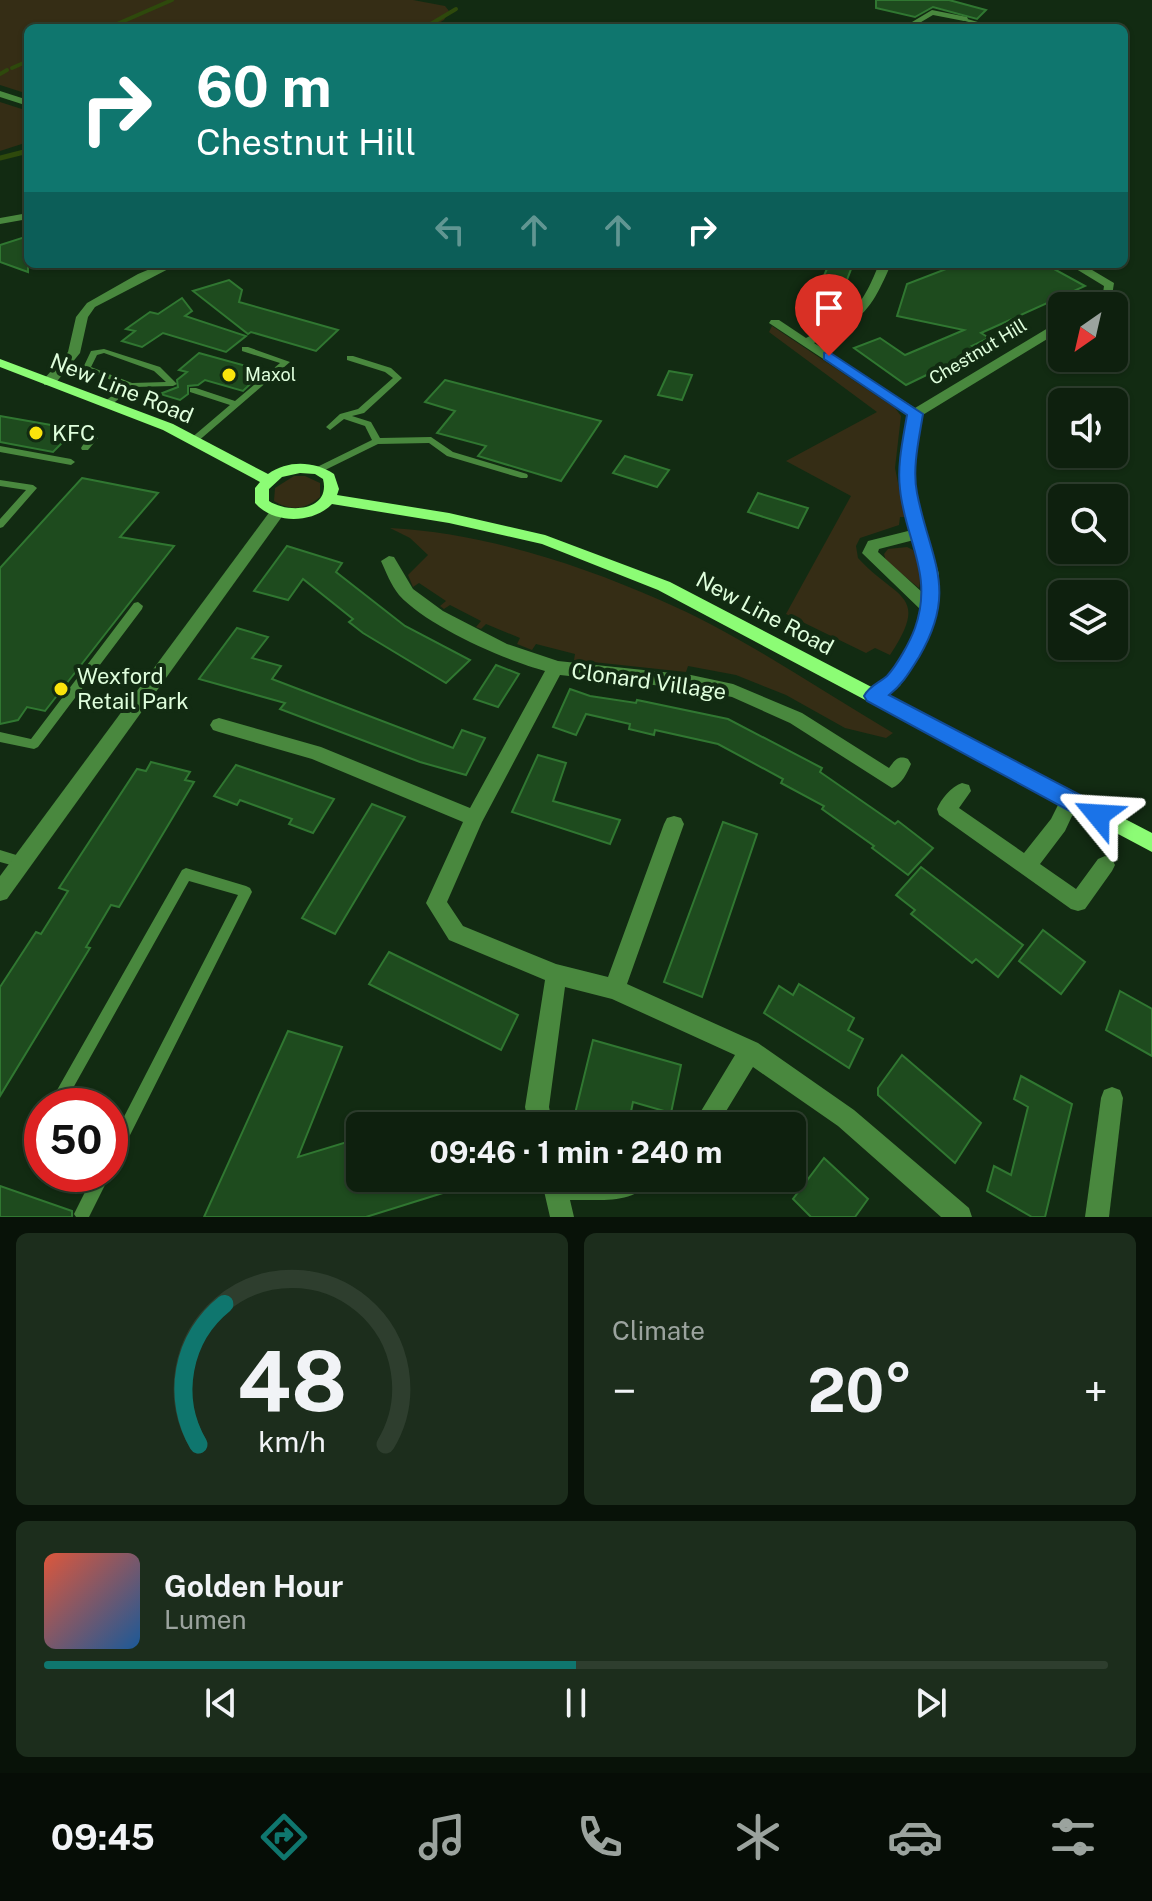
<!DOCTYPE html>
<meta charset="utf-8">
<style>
body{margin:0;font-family:"Public Sans",sans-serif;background:#1c2d1c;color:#f1f3f6;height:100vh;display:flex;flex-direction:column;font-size:30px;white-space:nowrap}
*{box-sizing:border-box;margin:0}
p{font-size:26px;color:#9ba39e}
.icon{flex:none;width:44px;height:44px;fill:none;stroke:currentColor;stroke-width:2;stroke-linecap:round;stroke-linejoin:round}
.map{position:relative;height:1217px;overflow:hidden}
.panel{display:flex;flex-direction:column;gap:16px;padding:16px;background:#081208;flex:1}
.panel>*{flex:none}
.guide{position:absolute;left:24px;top:24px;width:1104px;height:244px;border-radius:12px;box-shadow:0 2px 6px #0004,0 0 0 2px #2e3e2e;background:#0f766e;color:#fff;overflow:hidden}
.needle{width:52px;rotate:214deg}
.controls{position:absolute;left:1048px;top:292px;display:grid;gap:16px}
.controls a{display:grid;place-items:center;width:80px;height:80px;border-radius:12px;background:#0e200e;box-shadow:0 2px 6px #0004,0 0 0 2px #2e3e2e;font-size:40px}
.speed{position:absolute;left:24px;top:1088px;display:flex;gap:16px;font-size:40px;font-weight:700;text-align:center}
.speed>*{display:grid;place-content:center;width:104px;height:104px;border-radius:50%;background:#0e200e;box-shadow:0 2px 6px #0004,0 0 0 2px #2e3e2e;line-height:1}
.speed .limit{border:12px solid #d22;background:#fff;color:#111}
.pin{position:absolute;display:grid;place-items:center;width:68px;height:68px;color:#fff;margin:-82px -34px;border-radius:50% 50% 50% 0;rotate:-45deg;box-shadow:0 0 8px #0007}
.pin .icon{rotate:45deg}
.me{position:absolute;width:88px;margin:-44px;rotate:297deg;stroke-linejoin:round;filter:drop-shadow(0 0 6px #0008)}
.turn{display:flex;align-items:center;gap:28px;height:168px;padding:0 40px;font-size:36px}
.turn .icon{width:104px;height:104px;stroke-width:2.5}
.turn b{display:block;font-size:56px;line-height:68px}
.lanes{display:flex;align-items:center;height:76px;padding:0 40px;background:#0003;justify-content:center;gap:40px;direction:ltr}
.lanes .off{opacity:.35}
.big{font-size:60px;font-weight:700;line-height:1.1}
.panel .tile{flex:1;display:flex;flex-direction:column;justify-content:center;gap:12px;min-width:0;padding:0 28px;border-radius:12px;background:#1c2d1c}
.panel .dial{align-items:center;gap:0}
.dial svg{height:208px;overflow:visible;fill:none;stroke:#2e3e2e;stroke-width:7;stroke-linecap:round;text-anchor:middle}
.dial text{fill:#f1f3f6;stroke:none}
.song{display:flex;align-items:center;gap:24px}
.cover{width:96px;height:96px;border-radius:12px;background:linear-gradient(135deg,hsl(10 70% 55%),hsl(210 70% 35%))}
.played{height:8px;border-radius:4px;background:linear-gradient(90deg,#0f766e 50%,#2e3e2e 50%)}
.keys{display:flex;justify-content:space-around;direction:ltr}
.heat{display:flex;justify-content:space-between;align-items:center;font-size:44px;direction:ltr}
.panel .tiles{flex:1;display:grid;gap:16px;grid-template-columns:1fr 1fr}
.tile:last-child{grid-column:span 2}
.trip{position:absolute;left:346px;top:1112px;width:460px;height:80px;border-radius:12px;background:#0e200e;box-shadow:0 2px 6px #0004,0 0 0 2px #2e3e2e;font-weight:700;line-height:80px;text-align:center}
.tab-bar{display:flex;height:128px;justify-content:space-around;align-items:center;background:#060d06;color:#9ba39e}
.tab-bar .icon{width:56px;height:56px}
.tab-bar .selected{color:#0f766e}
.tab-bar b{font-size:36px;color:#f1f3f6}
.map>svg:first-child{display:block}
.green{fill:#352d15}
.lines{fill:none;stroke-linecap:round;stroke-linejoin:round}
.stream-far1{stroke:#2e490c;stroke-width:4}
.stream{stroke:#2e490c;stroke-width:5}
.building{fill:#1e4b1e;stroke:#307731;stroke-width:2}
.lane{fill:#49883e;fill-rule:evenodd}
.street{fill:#49883e;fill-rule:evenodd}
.secondary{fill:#8cfc75;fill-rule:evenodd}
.route{fill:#1a73e8;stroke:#114b97;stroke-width:2}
.poi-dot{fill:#fae40c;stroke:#122b12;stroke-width:3}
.labels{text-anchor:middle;stroke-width:8;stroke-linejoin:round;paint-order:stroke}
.far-street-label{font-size:18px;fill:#dffedc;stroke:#122b12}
.far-poi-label{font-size:18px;fill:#dffedc;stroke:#122b12;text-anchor:start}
.street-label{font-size:22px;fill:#dffedc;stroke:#122b12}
.poi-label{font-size:22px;fill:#dffedc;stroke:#122b12;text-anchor:start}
</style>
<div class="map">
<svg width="1152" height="1217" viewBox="0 0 1152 1217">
<rect width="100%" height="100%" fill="#122b12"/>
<g class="green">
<polygon points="0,0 413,0 445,6 449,11 444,20 430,28 28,28 28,94 0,85"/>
<polygon points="0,102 28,111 28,142 0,151"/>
<path d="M772 326 895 408 901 416 895 468 905 517H900L899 525 860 538 856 546 858 558C896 600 931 593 890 655L875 648 866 653 786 614 851 496 786 461 877 412 769 332Z"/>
<path d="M294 476H305L320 483V497C305 510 290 511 274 501L275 488Z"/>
<path d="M390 528C482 533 576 563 660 600 741 635 817 688 893 733L886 738 845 728 786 695 736 675 688 666 686 672 574 660 575 654 536 644 532 650 517 644 520 638 486 624 481 629 476 627 481 621 450 605 444 609 440 606 446 601 419 583 413 587 408 575 428 555 410 538Z"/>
<path d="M907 547 913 550C919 562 922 574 919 588L886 561 884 554 888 549Z"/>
</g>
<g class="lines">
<g class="stream-far1">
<polyline points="108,28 172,0"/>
<polyline points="424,28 456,9"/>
<polyline points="12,68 28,61"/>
<polyline points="0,74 7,70"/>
</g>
<polyline class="stream" points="0,158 28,151"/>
</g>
<g class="building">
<polygon points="876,0 949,0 986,10 977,19 933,7 915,17 876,8"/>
<polygon points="28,236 28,272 0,262 0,245"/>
<polygon points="829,264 853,264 843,290 820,285"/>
<polygon points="959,264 1045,264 1085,286 981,333 989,338 972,346 978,350 906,385 854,348 880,338 905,355 964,330 897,316 907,284"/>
<polygon points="229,280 242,290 239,302 338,330 316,351 251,332 248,334 193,291"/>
<polygon points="182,298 192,311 185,316 246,336 226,352 163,333 142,347 122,341 135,331 126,329 150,312 158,314"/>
<polygon points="199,353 264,371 243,391 205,380 198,385 188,386 188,394 180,400 160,394 178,387 177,380 187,372 179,370"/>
<polygon points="669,371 692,375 682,400 658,395"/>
<polygon points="445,380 601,421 561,481 478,456 486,446 437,433 455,411 425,402"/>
<polygon points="0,416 51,425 76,429 53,452 0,442"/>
<polygon points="625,456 669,470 657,487 613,473"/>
<polygon points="82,478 158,493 120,537 174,546 45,711 27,707 18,720 0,724 0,568"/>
<polygon points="758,493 808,508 798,528 748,512"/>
<polygon points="287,546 342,563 336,572 405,626 470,660 446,683 363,633 349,622 353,619 303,579 288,600 254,591"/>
<polygon points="237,628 268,637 252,658 281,666 272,679 453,748 462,730 485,738 466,775 420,762 280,709 285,703 199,679"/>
<polygon points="496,665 519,674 498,707 474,699"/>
<polygon points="570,689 590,696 636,703 637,700 728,719 822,768 820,772 895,824 898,821 933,848 908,875 872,848 874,846 822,809 824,806 781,783 783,779 718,744 655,730 654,735 629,729 630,724 586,714 576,735 553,727"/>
<polygon points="538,755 566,763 553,801 620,820 610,844 512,812"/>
<polygon points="151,762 190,772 185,780 194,782 119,907 111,905 86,947 90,948 0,1096 0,987 36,932 41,934 68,891 59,888 137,769 146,771"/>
<polygon points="236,765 280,780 334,799 313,833 289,824 292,819 240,800 237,805 214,796"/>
<polygon points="372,804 405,817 335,934 302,918"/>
<polygon points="723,822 757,834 702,997 664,982"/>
<polygon points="921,867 1023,945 998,977 976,959 972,963 911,914 915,910 896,895"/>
<polygon points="1043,930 1085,962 1061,994 1019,961"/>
<polygon points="389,952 518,1015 501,1050 369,984"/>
<polygon points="799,984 854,1018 848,1030 863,1039 849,1068 764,1013 779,986 793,995"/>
<polygon points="1120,991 1152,1009 1152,1056 1106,1030"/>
<polygon points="288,1031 342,1047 298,1157 360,1138 360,1178 477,1178 478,1182 366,1217 204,1217"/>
<polygon points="593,1040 681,1065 671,1113 633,1102 628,1126 572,1126"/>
<polygon points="902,1055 981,1123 955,1163 878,1095 878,1088"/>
<polygon points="1021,1076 1072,1104 1045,1217 1032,1217 987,1191 994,1166 1011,1175 1028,1107 1014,1099"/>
<polygon points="824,1158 868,1199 855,1217 811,1217 793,1199"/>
<polygon points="0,1186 72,1211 72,1217 0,1217"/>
</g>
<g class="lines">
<g class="lane">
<polygon points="964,18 995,27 995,28 988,28 962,20"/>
<polygon points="242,347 248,347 290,362 196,443 190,443 190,439 230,405 190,392 190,388 196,388 235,401 280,363 242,351"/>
<path d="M104 349 160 367 177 384 173 386 133 387 110 406H104V402L125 386 83 368 91 351ZM104 353 154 371 166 382 132 383 91 367 97 355Z"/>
<polygon points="347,356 353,356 391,368 402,378 364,413 352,416 371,422 380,438 431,437 453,452 527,474 528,476 527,478 521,478 447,456 429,443 378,444 321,472 315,472 314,470 315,468 372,440 365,426 344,419 330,430 326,427 340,414 358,409 393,378 385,372 347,360"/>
<path d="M94 435 98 438 88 450H82L81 448C84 443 89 437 94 435Z"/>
<polygon points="0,446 71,459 75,462 71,465 0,452"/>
<polygon points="0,480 33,485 37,488 3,527 0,528 0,519 26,490 0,486"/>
<polygon points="138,602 143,606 142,609 38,747 34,749 0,742 0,732 31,739 134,603"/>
<polygon points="0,850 26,858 28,862 26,866 22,868 0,862"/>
<polygon points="186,868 246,886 250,888 252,892 115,1165 110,1167 110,1144 238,895 189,881 63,1106 48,1106 182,870"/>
<polygon points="42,1122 42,1165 37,1163 28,1141 37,1124"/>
<polygon points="110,1173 110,1174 108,1179 89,1217 76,1217 74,1214 86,1190 55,1179 53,1174 83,1174 93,1177 95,1174"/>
</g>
<g class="street">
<polygon points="932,10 967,17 968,19 964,21 933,15 911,28 902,28"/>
<polygon points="0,91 28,100 28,106 0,97"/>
<polygon points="28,213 28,219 0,224 0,218"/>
<polygon points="162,264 178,264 95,307 88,317 80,353 54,385 44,385 44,379 68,352 76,317 87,303 138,274"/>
<path d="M879 264H891C870 313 862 320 814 343L915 408 1058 322 1062 321V330L921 416 916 452 915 490 939 574 938 610 931 632 900 686 874 703 868 701 865 696C871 686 882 683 889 675 903 657 914 633 922 611L862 553 868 541 912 530 901 490 902 452 908 415 769 323 771 320H779L806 338C852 316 860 311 879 264ZM914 540 923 574V593L878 552 879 549Z"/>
<polygon points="1068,264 1082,264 1114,283 1112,296 1101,306 1088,306 1103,293 1104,286"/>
<polygon points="276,509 281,510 283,514 281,518 7,899 0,901 0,876 271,510"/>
<path d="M389 556 394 557 413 589 443 611 507 644 558 661 691 675 733 684 802 713 889 768C895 760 898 755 908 759L911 764C907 773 902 784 892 788L790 723 732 697 691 689 560 675 482 822 447 902 463 926 556 964 608 977 664 824 667 818 674 816 681 818 684 824 627 984 758 1043 854 1110 969 1208 972 1217H941L838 1126 753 1067 717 1126H692L735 1055 612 999 565 987 549 1107 553 1126H529L525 1107 545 980 449 940 426 903 463 822 312 759 219 732 213 730 210 725 213 720 219 718 321 747 470 808 545 671C504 660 427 626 399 595 391 585 386 572 381 561Z"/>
<path d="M962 783 969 785 971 791 959 808 1024 853 1051 819 1063 795 1070 793 1077 795 1079 801 1065 831 1040 864 1076 889 1098 859 1105 856 1112 859 1115 865 1112 871 1085 909 1078 911 1071 909 939 815 937 809C941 799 951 787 962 783Z"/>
<polygon points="1112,1087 1120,1090 1123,1098 1109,1217 1085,1217 1101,1098 1104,1090"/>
<path d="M541 1178H650C638 1206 596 1199 570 1200L574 1217H550Z"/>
</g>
<path class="secondary" d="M0 359 173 424 268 474C288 460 314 461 334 474L339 489 337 495 449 513 545 535 670 582 1152 833V852L658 590 542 544 449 523 332 504C313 524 273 524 255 503V488L260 482 163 430 0 367ZM300 473 315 474 323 479C331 511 289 514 269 501V489L282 477Z"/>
</g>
<path class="route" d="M829 352 923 414C919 439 912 468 917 493 930 560 959 589 919 657 910 671 903 684 889 695L1105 808 1108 815 1105 822 1098 824 1090 822 867 701 864 696C869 686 879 683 887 676 897 665 910 642 915 628 934 574 905 540 900 489 897 465 903 439 907 415L824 359V353Z"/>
<g class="poi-dot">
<circle cx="229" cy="375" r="8"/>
<circle cx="36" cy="433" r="8"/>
<circle cx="61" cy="689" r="8"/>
</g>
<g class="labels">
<g class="far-street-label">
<text transform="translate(978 352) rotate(-31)" y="6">Chestnut Hill</text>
</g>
<g class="far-poi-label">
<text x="245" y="381">Maxol</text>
</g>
<g class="street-label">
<text transform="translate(122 388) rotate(22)" y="8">New Line Road</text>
<text transform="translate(765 613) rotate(28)" y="8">New Line Road</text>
<text transform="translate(649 681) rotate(8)" y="8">Clonard Village</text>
</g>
<g class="poi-label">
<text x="52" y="441">KFC</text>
<text x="77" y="684">Wexford<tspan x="77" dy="25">Retail Park</tspan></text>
</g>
</g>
</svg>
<div class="controls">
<a><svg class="needle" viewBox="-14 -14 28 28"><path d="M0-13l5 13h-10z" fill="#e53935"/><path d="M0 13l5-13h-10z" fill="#9ba39e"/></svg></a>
<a><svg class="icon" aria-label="sound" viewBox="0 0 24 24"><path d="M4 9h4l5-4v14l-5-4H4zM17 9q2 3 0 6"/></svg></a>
<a><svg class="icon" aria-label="search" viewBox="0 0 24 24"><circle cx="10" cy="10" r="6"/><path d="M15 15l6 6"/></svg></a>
<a><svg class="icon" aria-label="layers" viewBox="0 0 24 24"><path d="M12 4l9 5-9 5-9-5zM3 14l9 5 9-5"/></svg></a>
</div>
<div class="speed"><div class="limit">50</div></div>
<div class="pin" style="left:829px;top:356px;background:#d93025"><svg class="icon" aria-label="arrive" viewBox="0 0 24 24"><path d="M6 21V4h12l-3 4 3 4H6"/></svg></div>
<svg class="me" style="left:1098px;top:815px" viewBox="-20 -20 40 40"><path d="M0-17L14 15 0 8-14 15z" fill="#1a73e8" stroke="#fff" stroke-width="4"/></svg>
<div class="trip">09:46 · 1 min · 240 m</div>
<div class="guide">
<div class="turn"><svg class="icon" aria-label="right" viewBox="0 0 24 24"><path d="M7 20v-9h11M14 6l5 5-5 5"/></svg><div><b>60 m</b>Chestnut Hill</div></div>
<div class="lanes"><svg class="icon off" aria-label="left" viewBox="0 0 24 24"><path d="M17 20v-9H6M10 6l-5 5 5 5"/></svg><svg class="icon off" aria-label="ahead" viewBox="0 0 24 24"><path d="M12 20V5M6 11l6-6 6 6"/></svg><svg class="icon off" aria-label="ahead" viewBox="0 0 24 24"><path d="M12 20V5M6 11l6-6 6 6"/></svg><svg class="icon" aria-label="right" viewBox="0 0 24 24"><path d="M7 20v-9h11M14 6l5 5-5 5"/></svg></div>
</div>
</div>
<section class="panel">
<div class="tiles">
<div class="tile dial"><svg viewBox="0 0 100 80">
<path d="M14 69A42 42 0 1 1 86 69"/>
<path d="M14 69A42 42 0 0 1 24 15" stroke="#0f766e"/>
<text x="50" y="56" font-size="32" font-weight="700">48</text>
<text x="50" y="72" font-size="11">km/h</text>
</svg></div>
<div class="tile"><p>Climate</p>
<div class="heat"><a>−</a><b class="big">20°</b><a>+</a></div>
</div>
<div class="tile">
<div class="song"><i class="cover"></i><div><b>Golden Hour</b><p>Lumen</p></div></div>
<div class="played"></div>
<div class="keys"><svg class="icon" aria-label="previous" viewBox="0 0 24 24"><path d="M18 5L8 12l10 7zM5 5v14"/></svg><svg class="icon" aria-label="pause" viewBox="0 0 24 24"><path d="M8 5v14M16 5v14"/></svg><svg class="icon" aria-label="next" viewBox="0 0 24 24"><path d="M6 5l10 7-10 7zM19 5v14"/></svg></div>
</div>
</div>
</section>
<nav class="tab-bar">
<b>09:45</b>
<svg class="icon selected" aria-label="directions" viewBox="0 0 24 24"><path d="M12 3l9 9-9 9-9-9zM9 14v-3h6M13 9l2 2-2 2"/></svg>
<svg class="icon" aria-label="music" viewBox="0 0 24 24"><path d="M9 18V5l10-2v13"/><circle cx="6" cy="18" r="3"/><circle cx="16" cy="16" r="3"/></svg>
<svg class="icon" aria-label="phone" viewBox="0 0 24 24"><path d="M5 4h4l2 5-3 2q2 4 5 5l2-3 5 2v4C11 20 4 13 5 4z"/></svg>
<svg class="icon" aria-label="climate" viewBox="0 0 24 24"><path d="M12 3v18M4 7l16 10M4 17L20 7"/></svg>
<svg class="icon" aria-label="car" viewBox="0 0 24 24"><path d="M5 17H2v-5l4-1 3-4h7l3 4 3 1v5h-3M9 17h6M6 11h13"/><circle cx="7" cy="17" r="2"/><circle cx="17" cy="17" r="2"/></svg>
<svg class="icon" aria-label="filters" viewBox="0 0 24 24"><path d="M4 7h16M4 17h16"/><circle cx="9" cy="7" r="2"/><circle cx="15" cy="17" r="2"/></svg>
</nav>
